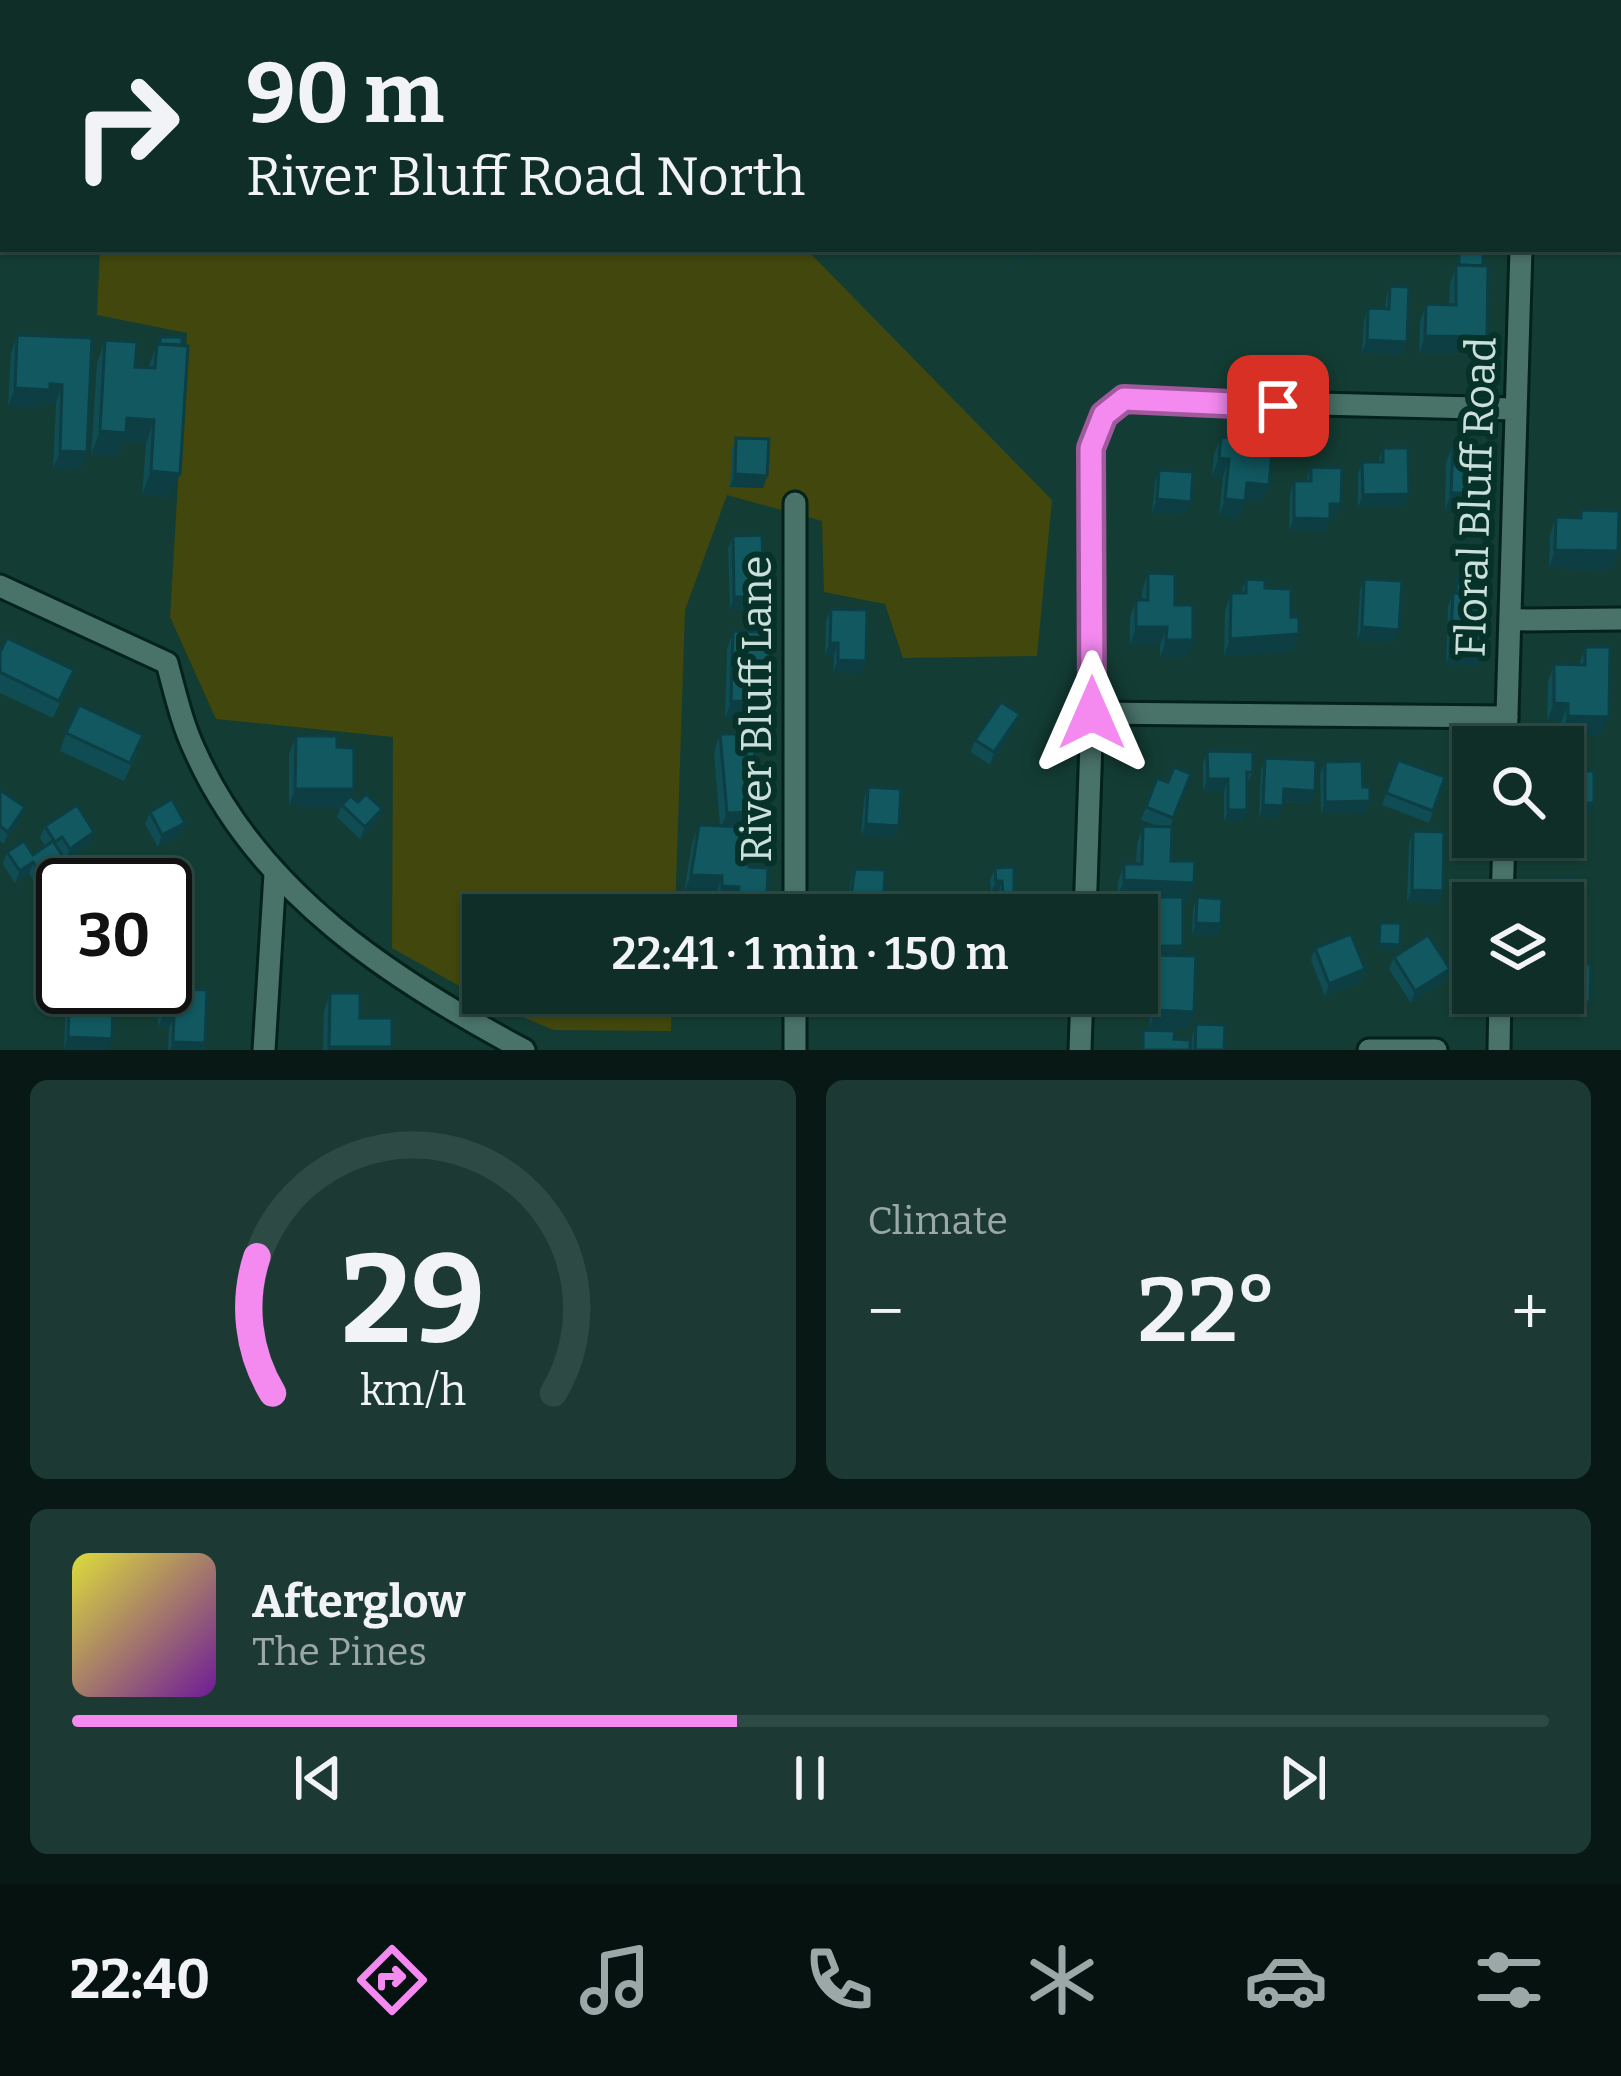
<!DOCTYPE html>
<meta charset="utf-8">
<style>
body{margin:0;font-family:Bitter,serif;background:#1c3a33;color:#f1f3f6;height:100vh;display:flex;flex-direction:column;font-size:45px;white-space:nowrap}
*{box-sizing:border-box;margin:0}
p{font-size:39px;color:#9ba8a7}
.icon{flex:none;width:66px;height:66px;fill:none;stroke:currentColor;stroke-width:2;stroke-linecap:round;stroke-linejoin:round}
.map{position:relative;height:1050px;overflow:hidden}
.panel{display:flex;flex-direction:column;gap:30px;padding:30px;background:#081915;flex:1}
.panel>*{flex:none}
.hud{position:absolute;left:0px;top:0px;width:1623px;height:252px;box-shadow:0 3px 9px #0004,0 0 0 3px #2e4a44;background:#0e2e27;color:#f1f3f6;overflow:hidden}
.tools{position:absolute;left:1452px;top:726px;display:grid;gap:24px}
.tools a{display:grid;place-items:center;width:132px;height:132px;border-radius:0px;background:#0e2e27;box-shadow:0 3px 9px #0004,0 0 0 3px #2e4a44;font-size:60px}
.speed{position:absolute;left:36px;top:858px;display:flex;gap:24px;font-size:60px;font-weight:700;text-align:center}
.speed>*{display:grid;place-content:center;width:156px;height:156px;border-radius:50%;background:#0e2e27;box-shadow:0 3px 9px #0004,0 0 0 3px #2e4a44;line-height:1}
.speed .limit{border:6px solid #111;border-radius:18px;background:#fff;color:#111}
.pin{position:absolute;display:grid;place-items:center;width:102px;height:102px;color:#fff;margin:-51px;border-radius:24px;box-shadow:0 6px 18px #0006}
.me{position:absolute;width:132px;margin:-66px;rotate:0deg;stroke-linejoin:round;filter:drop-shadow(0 0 9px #0008)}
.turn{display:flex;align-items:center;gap:42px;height:252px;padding:0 48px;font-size:54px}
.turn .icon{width:156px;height:156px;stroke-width:2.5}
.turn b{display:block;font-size:84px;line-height:102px}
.big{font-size:90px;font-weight:600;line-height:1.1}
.panel .tile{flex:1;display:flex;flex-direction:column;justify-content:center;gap:18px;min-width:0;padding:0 42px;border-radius:18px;background:#1c3a33}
.panel .dial{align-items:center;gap:0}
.dial svg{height:312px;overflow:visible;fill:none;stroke:#2e4a44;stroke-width:7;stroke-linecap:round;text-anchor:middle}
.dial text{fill:#f1f3f6;stroke:none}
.song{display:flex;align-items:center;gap:36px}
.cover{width:144px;height:144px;border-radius:18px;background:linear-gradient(135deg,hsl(60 70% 55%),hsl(280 70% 35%))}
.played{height:12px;border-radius:6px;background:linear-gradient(90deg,#f489f0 45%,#2e4a44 45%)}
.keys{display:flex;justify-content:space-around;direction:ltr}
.heat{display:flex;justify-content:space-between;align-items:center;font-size:66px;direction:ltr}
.panel .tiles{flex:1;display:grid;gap:30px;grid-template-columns:1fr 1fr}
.tile:last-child{grid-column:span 2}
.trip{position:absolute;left:462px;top:894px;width:696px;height:120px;border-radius:0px;background:#0e2e27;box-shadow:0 3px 9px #0004,0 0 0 3px #2e4a44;font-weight:600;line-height:120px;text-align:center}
.tab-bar{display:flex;height:192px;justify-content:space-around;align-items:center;background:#061210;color:#9ba8a7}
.tab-bar .icon{width:84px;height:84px}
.tab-bar .active{color:#f489f0}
.tab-bar b{font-size:54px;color:#f1f3f6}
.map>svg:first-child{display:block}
.green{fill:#41470d}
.water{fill:#0f577b;stroke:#478098;stroke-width:3}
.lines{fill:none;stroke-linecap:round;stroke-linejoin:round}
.street-casing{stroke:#03221c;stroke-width:27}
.street{stroke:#497268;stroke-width:21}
.wall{fill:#0f4c53}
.shaded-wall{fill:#0c3e43}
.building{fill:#115860;stroke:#0c3e43;stroke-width:3}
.route-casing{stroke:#9f599c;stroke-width:30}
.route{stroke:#f489f0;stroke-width:21}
.labels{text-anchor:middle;stroke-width:12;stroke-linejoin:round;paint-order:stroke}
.street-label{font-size:42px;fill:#cbe0da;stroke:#06322a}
</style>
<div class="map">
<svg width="1621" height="1050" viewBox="0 0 1621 1050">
<rect width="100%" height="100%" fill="#133d34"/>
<g class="green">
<polygon points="0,0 317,0 332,3 3,3 3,76"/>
<polygon points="100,249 806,249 1052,500 1037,656 903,658 885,604 824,592 822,521 727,495 685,610 675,915 483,915 483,993 672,993 671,1031 554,1030 493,1005 392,948 393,737 216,719 170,617 187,333 97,315"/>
</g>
<polygon class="water" points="317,0 792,0 332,3"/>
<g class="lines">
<g class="street-casing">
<g id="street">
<polyline points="1524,3 1524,1"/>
<path d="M0 586 167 663C175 692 182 724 195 751 258 893 393 980 524 1050"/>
<polyline points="1511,620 1621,619"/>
<polyline points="1092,713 1507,717"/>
<polyline points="1506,747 1521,249"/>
<polyline points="1502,903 1504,837"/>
<polyline points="795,915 795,503"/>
<polyline points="1085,915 1092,713 1091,448 1104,415 1124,399 1515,409"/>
<polyline points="264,1050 275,874"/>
<polyline points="795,1050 795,993"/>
<polyline points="1080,1050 1082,993"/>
<polyline points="1369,1050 1436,1050"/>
<polyline points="1499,1050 1500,993"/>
</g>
</g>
<use href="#street" class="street"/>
</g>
<g class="wall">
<polygon points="1403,249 1483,249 1481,354 1419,354 1420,322 1426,304 1449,305 1450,283 1457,265 1458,254 1403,254"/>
<polygon points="1390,286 1407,342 1402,355 1362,352 1364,320 1368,308 1385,309 1386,298"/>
<polygon points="17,335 92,338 87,452 80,470 53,469 56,403 46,402 43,408 8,406 11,353"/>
<polygon points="160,337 180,474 171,497 142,495 146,444 123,442 118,456 91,455 97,363 105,340 135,367 148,368"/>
<polygon points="1221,437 1262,503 1245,501 1238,519 1219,516 1223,477 1212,476 1214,454"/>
<polygon points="736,438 763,488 730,487 732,450"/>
<polygon points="1453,445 1483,537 1458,536 1458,511 1445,510 1446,463"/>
<polygon points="1383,448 1409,494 1404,506 1358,507 1358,474 1362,462 1378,462"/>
<polygon points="1311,467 1341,504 1337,516 1330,516 1326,531 1289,530 1290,493 1294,481 1306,481"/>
<polygon points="1159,470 1186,514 1152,512 1155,482"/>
<polygon points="1581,510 1618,551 1612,569 1549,568 1550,535 1556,517 1579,518"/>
<polygon points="733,536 759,609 730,609 728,548"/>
<polygon points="1148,573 1175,605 1193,640 1187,658 1160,658 1160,645 1130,645 1130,617 1136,600 1142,600 1142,591"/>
<polygon points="1246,579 1265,588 1291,617 1299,634 1292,652 1224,656 1225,611 1231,593 1241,593"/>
<polygon points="1364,579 1395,642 1357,640 1360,591"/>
<polygon points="1457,579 1480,665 1446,664 1448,606 1453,593 1454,594"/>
<polygon points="831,609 861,673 833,672 834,655 825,655 826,621"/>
<polygon points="733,631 762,720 725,719 727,649"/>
<polygon points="1585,647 1602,735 1561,734 1561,722 1547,721 1548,682 1554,664 1579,665"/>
<polygon points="0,652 67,688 53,718 0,693"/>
<polygon points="1020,714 1015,727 990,765 971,752 975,740"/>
<polygon points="66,733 137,753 124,781 60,751"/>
<polygon points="720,734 748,827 749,867 760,913 732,912 732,905 715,904 716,894 684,893 692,843 699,825 720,826 714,752"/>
<polygon points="296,736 337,747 351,797 358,802 382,809 377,821 360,839 337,817 341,807 289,806 289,754"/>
<polygon points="1207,751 1253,772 1247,784 1243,822 1224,822 1224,791 1203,791 1203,764"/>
<polygon points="1265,758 1315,791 1311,803 1283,802 1278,818 1259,817 1261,770"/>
<polygon points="1398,760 1445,777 1429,823 1382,805"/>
<polygon points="1325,762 1363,787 1370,801 1366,813 1321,814 1320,774"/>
<polygon points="1191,774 1170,827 1171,861 1188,901 1183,900 1183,946 1180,956 1194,1012 1188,1030 1149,1028 1150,1018 1137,1017 1139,972 1145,956 1145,909 1148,899 1117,898 1118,882 1124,864 1136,864 1137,844 1143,826 1158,826 1141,820 1157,778 1168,782"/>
<polygon points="868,787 899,826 895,838 861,836 864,799"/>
<polygon points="0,790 25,807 21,819 4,844 0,841"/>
<polygon points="150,812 185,823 180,835 158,847 145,824"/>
<polygon points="45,826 90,844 65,861 63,900 51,908 29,874 15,883 3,864 7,852 33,855 45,846 40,838"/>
<polygon points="1413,831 1438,903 1407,902 1409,843"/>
<polygon points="995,868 1014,906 1011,915 999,915 998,893 991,893 990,880"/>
<polygon points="855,869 883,915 845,915 851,881"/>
<polygon points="1551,880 1576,906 1572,918 1563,903 1547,903 1546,892"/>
<polygon points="1197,897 1221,924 1217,936 1192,935 1193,910"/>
<polygon points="61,919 63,963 58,963 57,932"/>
<polygon points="1315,948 1365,969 1361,982 1325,996 1311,960"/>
<polygon points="1394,957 1450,969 1445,981 1411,1003 1389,969"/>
<polygon points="70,988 94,1005 64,1049 66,1000"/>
<polygon points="164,988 205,1043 203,1050 168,1050 169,1028 158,1028 159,1001"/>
<polygon points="330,993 392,1047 391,1050 323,1050 324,1011"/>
<polygon points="694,993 748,993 701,1011"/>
<polygon points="1555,993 1563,993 1586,1014 1554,1014"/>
<polygon points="1196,1024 1224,1050 1191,1050 1192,1036"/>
</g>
<g class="shaded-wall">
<polygon points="1017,249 1044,249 1042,255 1014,258"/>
<polygon points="1405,249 1482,249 1459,249 1458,254 1403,254"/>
<polygon points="1425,336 1487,337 1481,354 1419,354"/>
<polygon points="1367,340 1407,342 1402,355 1362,352"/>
<polygon points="50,384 62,385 56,403 46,402 43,408 8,406 15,388"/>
<polygon points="127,418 154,420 146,444 123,442 118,456 91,455 100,431"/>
<polygon points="60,451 87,452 80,470 53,469"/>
<polygon points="1219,458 1229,459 1223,477 1212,476"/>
<polygon points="151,471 180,474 171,497 142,495"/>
<polygon points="735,474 767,476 763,488 730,487"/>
<polygon points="1247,483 1269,485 1262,503 1245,501 1238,519 1219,516 1225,499"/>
<polygon points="1451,493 1465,493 1458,511 1445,510"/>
<polygon points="1409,494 1404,506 1358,507 1363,495"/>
<polygon points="1157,499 1191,502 1186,514 1152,512"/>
<polygon points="1330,504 1341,504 1337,516 1326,516"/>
<polygon points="1294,518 1330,519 1326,531 1289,530"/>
<polygon points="1464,518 1489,519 1483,537 1458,536"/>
<polygon points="1555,550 1618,551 1612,569 1549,568"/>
<polygon points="734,597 764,597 759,609 730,609"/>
<polygon points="1136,627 1167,627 1160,645 1130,645"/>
<polygon points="1362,627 1399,630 1395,642 1357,640"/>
<polygon points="1299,634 1292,652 1224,656 1230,639"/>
<polygon points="1166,640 1193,640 1187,658 1160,658"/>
<polygon points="830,643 838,643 834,655 825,655"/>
<polygon points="1450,652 1484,653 1480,665 1446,664"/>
<polygon points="838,660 866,661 861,673 833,672"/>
<polygon points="731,701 768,702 762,720 725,719"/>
<polygon points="1554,703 1568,704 1561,722 1547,721"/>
<polygon points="1020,714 1015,727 990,765 994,752"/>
<polygon points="1568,716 1609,717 1602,735 1561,734"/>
<polygon points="1208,779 1228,779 1224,791 1203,791"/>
<polygon points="295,789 354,789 348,807 289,806"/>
<polygon points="1284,789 1315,791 1311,803 1279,801"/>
<polygon points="1370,801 1366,813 1321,814 1325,802"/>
<polygon points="1563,803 1594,803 1589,815 1563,815"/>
<polygon points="1263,805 1283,806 1278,818 1259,817"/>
<polygon points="25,807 21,819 4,844 8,832"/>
<polygon points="382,809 377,821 360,839 365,827"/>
<polygon points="1228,810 1247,810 1243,822 1224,822"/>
<polygon points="753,812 747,830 720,831 727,813"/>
<polygon points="185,823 180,835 158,847 162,835"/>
<polygon points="866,824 899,826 895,838 861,836"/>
<polygon points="94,832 90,844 65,861 70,849"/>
<polygon points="33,862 29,874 15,883 20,871"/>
<polygon points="691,875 722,876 716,894 684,893"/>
<polygon points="1124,880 1194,883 1188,901 1117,898"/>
<polygon points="996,881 1002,881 998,893 991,893"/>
<polygon points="722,886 739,887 732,905 715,904"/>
<polygon points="1412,890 1443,891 1438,903 1407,902"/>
<polygon points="63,891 63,900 51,908 55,896"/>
<polygon points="738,894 767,895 760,913 732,912"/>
<polygon points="1004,906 1014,906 1011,915 1001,915"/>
<polygon points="1563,906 1576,906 1572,918 1563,918"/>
<polygon points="1196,923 1221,924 1217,936 1192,935"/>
<polygon points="1379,944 1400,945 1398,951 1377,950"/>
<polygon points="1149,946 1183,946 1179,958 1145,958"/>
<polygon points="1365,969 1361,982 1325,996 1329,984"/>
<polygon points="1450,969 1445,981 1411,1003 1415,991"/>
<polygon points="707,993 748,993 701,1011"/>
<polygon points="838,993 886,993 882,1005 833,1006"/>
<polygon points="943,993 998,993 993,1007 939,1004"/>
<polygon points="1144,999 1156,1000 1150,1018 1137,1017"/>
<polygon points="1559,1002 1590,1002 1586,1014 1554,1014"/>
<polygon points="1156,1010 1194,1012 1188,1030 1149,1028"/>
<polygon points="163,1015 174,1016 169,1028 158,1028"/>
<polygon points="68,1037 112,1039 108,1050 64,1049"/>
<polygon points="173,1042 205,1043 202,1050 170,1050"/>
<polygon points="329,1047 392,1047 391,1050 328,1050"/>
</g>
<g class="building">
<polygon points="1303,0 1335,0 1335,3 1296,3 1296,1"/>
<polygon points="1459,249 1483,249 1483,266 1459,265"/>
<polygon points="1456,265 1488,266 1487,337 1425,336 1426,304 1456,305"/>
<polygon points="1390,286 1409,287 1407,342 1367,340 1368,308 1389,309"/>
<polygon points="17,335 92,338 87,452 60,451 62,385 50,384 50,390 15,388"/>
<polygon points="160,337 182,337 182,345 160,344"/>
<polygon points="105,340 137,342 135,367 155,368 157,344 188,346 180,474 151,471 154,420 127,418 126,433 100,431"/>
<polygon points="1221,437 1273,442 1269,485 1247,483 1245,501 1225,499 1229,459 1219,458"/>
<polygon points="736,438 769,439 767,476 735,474"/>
<polygon points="1453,445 1491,447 1489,519 1464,518 1465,493 1451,493"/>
<polygon points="1383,448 1408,448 1409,494 1363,495 1362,462 1383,462"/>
<polygon points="1311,467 1342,468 1341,504 1330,504 1330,519 1294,518 1294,481 1311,481"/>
<polygon points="1159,470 1193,472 1191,502 1157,499"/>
<polygon points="1581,510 1619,511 1618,551 1555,550 1556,517 1581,518"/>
<polygon points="762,535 764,597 734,597 733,536"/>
<polygon points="1148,573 1175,574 1175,605 1193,605 1193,640 1166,640 1167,627 1136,627 1136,600 1148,600"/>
<polygon points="1246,579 1265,580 1265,588 1291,589 1291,617 1299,617 1299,634 1230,639 1231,593 1246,593"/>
<polygon points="1364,579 1402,581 1399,630 1362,627"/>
<polygon points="1457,579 1480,581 1480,595 1456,594"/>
<polygon points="1453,593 1487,595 1484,653 1450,652"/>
<polygon points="831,609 867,610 866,661 838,660 838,643 830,643"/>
<polygon points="733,631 770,632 768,702 731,701"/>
<polygon points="7,638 74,670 59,701 0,672 0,652"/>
<polygon points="1585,647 1610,647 1609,717 1568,716 1568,704 1554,703 1554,664 1585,665"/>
<polygon points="1001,702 1020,714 994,752 975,740"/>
<polygon points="79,705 143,735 130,763 66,733"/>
<polygon points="720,734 755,734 753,812 727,813"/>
<polygon points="296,736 337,736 337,747 354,748 354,789 295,789"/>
<polygon points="1207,751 1253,752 1253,772 1247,772 1247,810 1228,810 1228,779 1208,779"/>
<polygon points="1265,758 1316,760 1315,791 1284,789 1283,806 1263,805"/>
<polygon points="1398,760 1445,777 1433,811 1386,793"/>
<polygon points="1362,761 1363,787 1370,787 1370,801 1325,802 1325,762"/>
<polygon points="1174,767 1191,774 1173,818 1146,807 1157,778 1168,782"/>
<polygon points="1563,770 1594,771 1594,803 1563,803"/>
<polygon points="868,787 901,789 899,826 866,824"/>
<polygon points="0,790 25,807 8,832 0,826"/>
<polygon points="366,794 382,809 365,827 342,805 350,796 358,802"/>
<polygon points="172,799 185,823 162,835 150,812"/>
<polygon points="77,805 94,832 70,849 62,837 55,842 45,826"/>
<polygon points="699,825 750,827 749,867 768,868 767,895 738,894 739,887 722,886 722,876 691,875"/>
<polygon points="1143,826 1172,827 1171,861 1195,861 1194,883 1124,880 1124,864 1142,864"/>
<polygon points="1413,831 1444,832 1443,891 1412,890"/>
<polygon points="24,841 33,855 53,841 78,880 71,885 63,885 63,891 55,896 33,862 20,871 7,852"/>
<polygon points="1014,867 1014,906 1004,906 1002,881 996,881 995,868"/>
<polygon points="855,869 885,870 883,915 848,915"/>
<polygon points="1575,879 1576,906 1563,906 1563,903 1551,903 1551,880"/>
<rect x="1149" y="897" width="34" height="49"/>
<polygon points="1197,897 1222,899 1221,924 1196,923"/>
<polygon points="61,919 63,919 63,951 62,951"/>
<polygon points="1380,923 1401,923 1400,945 1379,944"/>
<polygon points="1351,934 1365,969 1329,984 1315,948"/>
<polygon points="1428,935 1450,969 1415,991 1394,957"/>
<polygon points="1145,955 1196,956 1194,1012 1156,1010 1156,1000 1144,999"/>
<polygon points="1563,964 1591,964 1590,1002 1559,1002 1559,993 1563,993"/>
<polygon points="70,988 95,989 94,1005 113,1005 112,1039 68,1037"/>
<polygon points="164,988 207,990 205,1043 173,1042 174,1016 163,1015"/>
<polygon points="330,993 360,993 360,1018 392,1018 392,1047 329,1047"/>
<polygon points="1196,1024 1225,1025 1224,1050 1195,1050"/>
<polygon points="1143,1030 1175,1031 1174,1039 1190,1040 1190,1050 1143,1050"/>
</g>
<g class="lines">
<g class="route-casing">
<polyline id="route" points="1092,713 1091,448 1104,415 1124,399 1278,406"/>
</g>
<use href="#route" class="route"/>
</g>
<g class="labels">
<g class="street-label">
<text transform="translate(1475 497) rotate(-88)" y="15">Floral Bluff Road</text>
<text transform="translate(756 709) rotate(-90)" y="15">River Bluff Lane</text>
</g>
</g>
</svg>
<div class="tools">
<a><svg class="icon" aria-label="search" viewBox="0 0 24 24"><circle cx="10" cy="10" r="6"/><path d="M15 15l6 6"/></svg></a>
<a><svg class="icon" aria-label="layers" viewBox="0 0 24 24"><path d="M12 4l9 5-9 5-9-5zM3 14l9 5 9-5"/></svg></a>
</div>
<div class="speed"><div class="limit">30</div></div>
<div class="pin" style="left:1278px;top:406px;background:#d93025"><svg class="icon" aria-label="arrive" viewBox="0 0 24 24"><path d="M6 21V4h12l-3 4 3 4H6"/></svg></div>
<svg class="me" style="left:1092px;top:713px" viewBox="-20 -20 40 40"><path d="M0-17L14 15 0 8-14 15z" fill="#f489f0" stroke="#fff" stroke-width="4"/></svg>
<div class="trip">22:41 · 1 min · 150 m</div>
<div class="hud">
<div class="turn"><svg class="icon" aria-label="right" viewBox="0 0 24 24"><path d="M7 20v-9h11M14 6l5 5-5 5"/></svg><div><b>90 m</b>River Bluff Road North</div></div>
</div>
</div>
<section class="panel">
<div class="tiles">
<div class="tile dial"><svg viewBox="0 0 100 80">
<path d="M14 69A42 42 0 1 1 86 69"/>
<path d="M14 69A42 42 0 0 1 10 34" stroke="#f489f0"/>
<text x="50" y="56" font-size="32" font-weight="700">29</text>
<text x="50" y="72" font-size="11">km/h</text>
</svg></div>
<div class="tile"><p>Climate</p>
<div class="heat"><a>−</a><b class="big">22°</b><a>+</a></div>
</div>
<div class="tile">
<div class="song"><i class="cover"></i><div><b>Afterglow</b><p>The Pines</p></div></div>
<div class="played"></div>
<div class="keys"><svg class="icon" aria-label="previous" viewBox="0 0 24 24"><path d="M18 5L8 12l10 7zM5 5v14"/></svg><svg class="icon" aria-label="pause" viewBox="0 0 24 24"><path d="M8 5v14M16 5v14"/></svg><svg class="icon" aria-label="next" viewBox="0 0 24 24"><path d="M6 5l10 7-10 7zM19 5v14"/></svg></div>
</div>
</div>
</section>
<nav class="tab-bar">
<b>22:40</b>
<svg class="icon active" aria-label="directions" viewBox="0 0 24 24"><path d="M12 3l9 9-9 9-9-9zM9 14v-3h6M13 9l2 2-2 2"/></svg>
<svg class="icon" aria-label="music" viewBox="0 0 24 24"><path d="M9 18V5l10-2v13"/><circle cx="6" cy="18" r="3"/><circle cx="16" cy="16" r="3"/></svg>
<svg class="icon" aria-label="phone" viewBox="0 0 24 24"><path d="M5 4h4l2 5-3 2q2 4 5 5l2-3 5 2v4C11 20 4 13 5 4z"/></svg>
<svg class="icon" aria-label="climate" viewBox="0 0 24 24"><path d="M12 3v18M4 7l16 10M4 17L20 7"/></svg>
<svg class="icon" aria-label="car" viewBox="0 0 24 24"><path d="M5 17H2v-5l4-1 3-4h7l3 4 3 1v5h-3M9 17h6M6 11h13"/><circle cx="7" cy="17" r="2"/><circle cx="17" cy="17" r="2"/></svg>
<svg class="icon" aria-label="filters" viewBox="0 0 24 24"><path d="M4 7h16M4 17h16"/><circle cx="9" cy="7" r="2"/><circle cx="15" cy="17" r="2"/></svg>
</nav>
